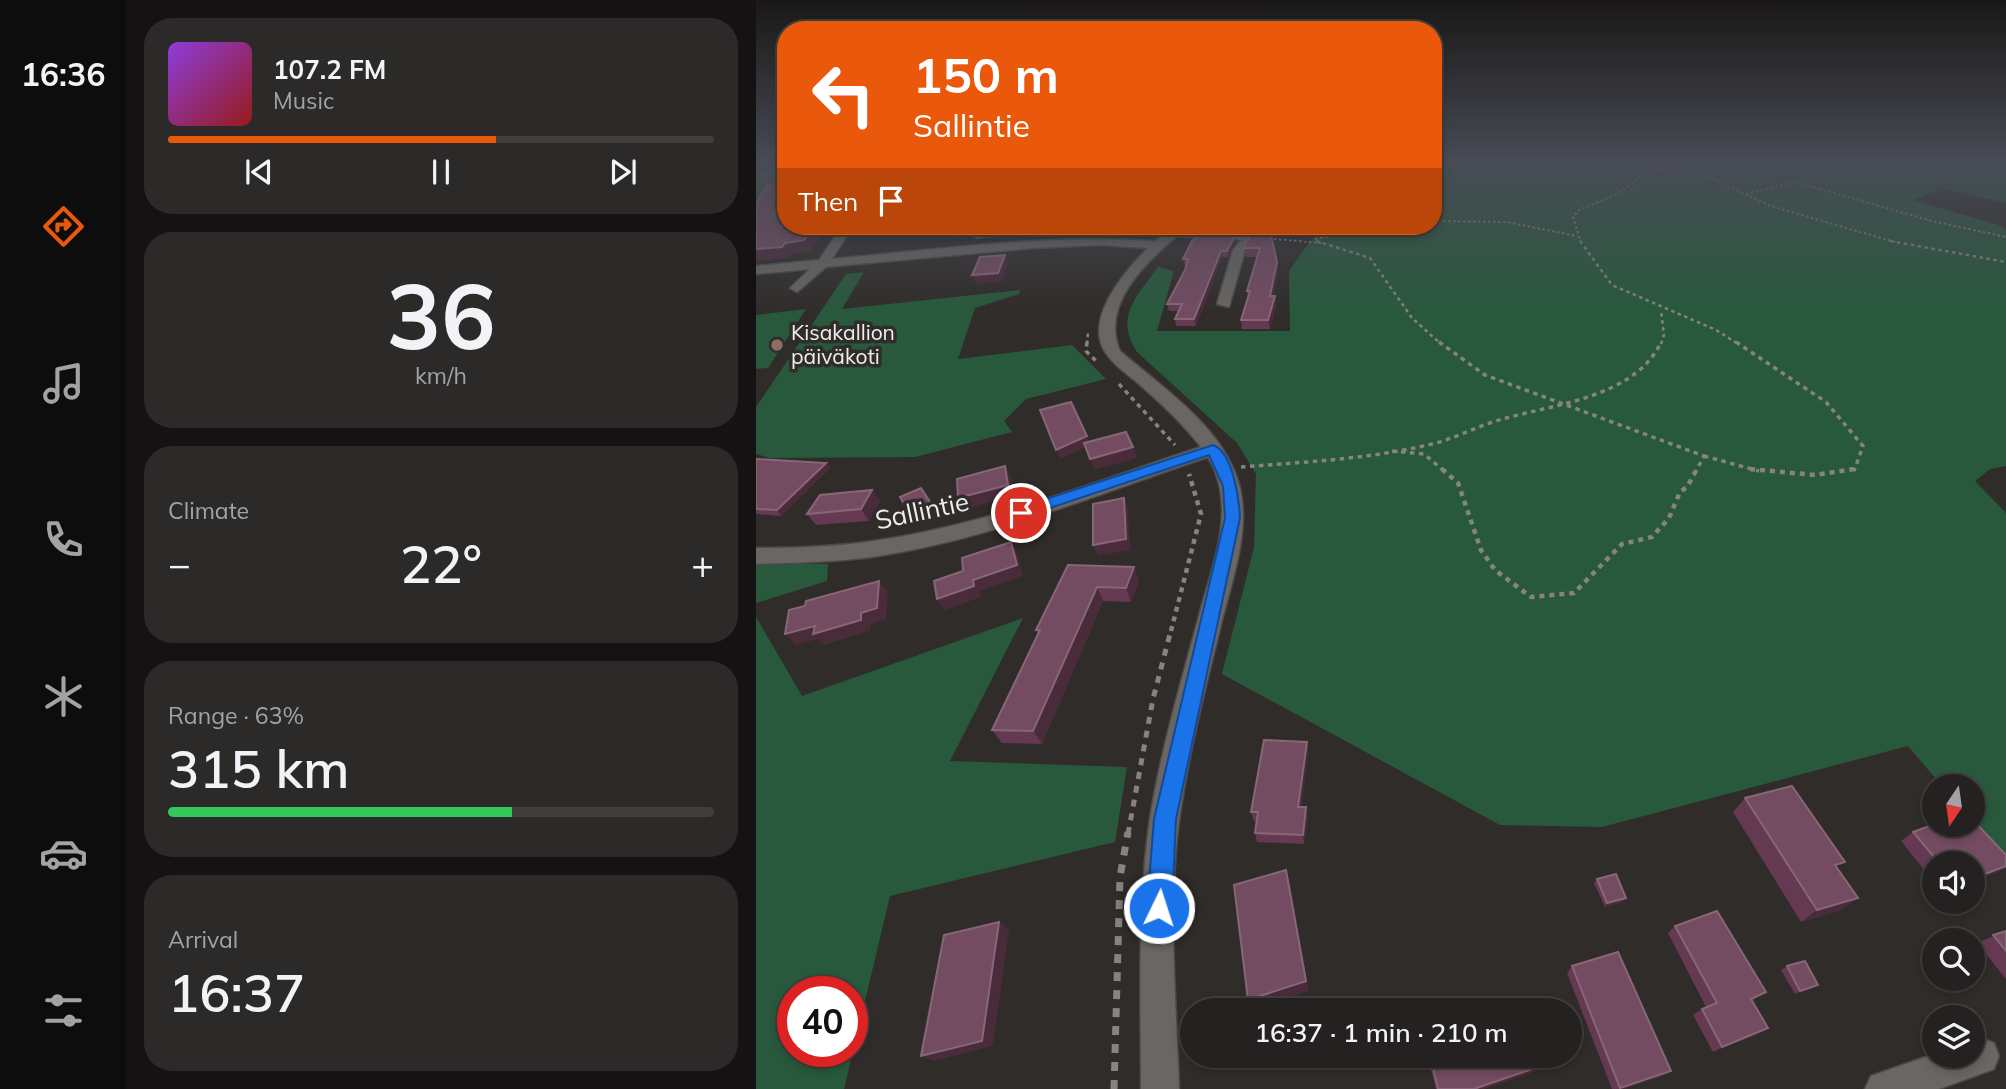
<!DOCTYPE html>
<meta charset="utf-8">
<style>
body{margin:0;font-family:Mulish,sans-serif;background:#2c2929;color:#f1f3f6;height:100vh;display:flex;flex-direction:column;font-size:26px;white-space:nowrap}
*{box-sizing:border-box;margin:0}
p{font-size:23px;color:#a3a3a5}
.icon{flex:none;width:38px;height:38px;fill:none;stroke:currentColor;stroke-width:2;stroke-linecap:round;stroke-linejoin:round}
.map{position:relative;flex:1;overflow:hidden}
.details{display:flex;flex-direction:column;gap:18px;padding:18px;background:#141212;width:630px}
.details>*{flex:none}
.top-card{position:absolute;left:21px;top:21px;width:665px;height:214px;border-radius:28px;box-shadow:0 4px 10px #0003,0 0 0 2px #413e3e;background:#ea580c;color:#fff;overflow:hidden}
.needle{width:46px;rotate:193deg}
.controls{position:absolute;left:1166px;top:774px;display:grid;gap:14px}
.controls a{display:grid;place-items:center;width:63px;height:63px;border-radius:50%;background:#242120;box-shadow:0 4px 10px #0003,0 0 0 2px #413e3e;font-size:35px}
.speed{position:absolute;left:21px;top:976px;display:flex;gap:14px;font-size:35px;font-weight:700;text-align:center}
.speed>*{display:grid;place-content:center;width:91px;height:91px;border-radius:50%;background:#242120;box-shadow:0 4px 10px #0003,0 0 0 2px #413e3e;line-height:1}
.speed .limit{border:10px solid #d22;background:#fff;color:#111}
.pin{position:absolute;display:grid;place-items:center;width:60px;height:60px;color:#fff;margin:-30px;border:4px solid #fff;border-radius:50%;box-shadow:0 2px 7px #0007}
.me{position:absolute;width:77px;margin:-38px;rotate:4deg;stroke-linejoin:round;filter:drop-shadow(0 0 5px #0008)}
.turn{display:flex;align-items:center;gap:24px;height:147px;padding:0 21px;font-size:32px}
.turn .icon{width:91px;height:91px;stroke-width:2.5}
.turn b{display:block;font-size:49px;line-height:60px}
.then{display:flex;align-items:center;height:66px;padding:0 21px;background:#0003;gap:14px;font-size:26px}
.big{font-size:52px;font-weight:600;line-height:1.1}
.details .card{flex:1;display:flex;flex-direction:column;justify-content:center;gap:10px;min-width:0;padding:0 24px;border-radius:28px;background:#2c2929}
.details .dial{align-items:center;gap:0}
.dial b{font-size:91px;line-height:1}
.song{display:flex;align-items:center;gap:21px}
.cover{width:84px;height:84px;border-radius:10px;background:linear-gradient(135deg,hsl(270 70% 55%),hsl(0 70% 35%))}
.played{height:7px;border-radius:4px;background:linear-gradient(90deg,#ea580c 60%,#413e3e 60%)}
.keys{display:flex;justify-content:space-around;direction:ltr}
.heat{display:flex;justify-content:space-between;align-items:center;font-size:38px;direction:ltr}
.charge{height:10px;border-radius:5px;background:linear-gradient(90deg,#34c759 63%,#413e3e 0)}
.trip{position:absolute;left:424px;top:998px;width:402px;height:70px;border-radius:35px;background:#242120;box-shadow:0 4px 10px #0003,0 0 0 2px #413e3e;font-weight:600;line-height:70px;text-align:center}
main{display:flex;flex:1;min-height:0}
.dock{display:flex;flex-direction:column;width:126px;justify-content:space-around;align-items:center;background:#0e0d0d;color:#a3a3a5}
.dock .icon{width:49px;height:49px}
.dock .current{color:#ea580c}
.dock b{font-size:32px;color:#f1f3f6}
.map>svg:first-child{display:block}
.green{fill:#28593c;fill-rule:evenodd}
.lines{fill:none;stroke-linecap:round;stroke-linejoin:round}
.minor-casing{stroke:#4c4947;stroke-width:3}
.path-far5{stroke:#878382;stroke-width:2;stroke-dasharray:2.5 2.5;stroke-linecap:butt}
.path-far4{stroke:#878382;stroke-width:2.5;stroke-dasharray:3.5 3.5;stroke-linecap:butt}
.path-far3{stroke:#878382;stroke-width:3.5;stroke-dasharray:4.5 4.5;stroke-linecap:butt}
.path-far2{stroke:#878382;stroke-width:4.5;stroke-dasharray:5 5;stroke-linecap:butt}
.path-far1{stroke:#878382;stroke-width:5;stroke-dasharray:7 7;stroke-linecap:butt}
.path{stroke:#878382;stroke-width:7;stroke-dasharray:9 9;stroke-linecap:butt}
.minor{fill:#696663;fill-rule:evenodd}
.wall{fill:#643951}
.shaded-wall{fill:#492b3a}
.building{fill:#744c62;stroke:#876677;stroke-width:2}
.route{fill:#1a73e8;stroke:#114b97;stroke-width:2}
.education-dot{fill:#8d6e63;stroke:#302c2a;stroke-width:2.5}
.labels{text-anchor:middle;stroke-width:7;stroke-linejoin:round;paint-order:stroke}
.far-poi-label{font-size:21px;fill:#f0eeed;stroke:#302c2a;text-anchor:start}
.street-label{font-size:26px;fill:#f0eeed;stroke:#302c2a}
</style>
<main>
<nav class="dock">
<b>16:36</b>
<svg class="icon current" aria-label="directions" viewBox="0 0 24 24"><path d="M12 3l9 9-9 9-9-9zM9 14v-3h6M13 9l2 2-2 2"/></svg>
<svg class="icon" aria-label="music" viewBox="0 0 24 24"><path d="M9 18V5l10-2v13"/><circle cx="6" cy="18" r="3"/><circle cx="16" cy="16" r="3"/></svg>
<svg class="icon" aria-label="phone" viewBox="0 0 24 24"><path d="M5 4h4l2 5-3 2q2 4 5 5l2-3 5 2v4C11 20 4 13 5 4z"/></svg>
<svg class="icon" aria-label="climate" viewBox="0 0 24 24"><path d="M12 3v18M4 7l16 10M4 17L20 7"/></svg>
<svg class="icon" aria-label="car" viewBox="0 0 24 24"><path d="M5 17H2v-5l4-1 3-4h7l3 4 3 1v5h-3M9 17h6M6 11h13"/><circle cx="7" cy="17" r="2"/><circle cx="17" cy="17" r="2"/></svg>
<svg class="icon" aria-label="filters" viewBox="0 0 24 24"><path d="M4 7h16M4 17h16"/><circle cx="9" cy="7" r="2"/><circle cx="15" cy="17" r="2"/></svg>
</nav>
<section class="details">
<div class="card">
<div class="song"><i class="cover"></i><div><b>107.2 FM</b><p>Music</p></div></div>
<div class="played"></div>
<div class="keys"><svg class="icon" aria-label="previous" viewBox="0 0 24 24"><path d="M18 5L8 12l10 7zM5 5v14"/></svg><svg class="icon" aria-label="pause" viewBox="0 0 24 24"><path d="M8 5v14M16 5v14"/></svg><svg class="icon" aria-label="next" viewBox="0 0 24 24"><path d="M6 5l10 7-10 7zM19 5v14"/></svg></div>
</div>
<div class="card dial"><b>36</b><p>km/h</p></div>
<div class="card"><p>Climate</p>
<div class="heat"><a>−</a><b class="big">22°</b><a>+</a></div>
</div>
<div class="card"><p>Range · 63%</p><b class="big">315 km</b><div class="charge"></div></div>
<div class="card"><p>Arrival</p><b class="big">16:37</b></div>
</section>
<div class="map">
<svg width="1250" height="1089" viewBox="0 0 1250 1089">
<rect width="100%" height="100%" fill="#302c2a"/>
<g class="green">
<polygon points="0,162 30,162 30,189 0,216"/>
<path d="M677 162H1250V203L1186 188 1157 200 1246 226 1250 230V466L1234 469 1219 481 1250 513V859L1216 820V786H1186L1152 746 846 827 744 825 466 674 498 547 500 474 481 443 381 352C358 317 381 296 402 267L418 271 401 331H534L533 271 555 240 573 226H677Z"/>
<polygon points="108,272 86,309 264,290 263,294 219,308 202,359 316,345 350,379 270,399 248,421 256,432 159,457 14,458 0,454 0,407 90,274"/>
<polygon points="50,309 12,368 0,369 0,315"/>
<polygon points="0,563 72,564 71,581 0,603"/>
<path d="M0 617 46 696 267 618 194 761 371 767 359 842 134 896 88 1089H0ZM96 992V1052H37V992Z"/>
</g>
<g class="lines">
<g class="minor-casing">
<g id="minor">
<path d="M880 162C889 162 929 165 935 168L902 172Z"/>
<path d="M86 226H97L76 259C183 249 291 234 399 241L418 226 491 233 506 226H520L497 239 489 250 473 307 461 304 477 250 485 240 421 236C390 262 344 305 364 351 407 388 470 429 484 488 495 535 473 588 463 633 448 693 433 753 424 814 411 905 420 998 423 1089H385C385 999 381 907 394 818 406 744 428 672 447 601 461 553 479 503 452 457 342 494 232 540 116 557 78 562 39 563 0 564V548C39 548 78 547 117 541 230 525 338 482 445 447 427 424 406 404 384 385 374 376 360 367 352 356 324 322 369 271 392 248L344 245 277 248 70 267 41 292 34 288 54 269 0 274V266L63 260Z"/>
<polygon points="264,226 269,227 269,231 221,238 215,235"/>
<polygon points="1225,1038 1238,1043 1243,1056 1238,1069 1183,1089 1109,1089 1115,1076 1178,1054 1216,1055 1216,1041"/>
</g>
</g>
<g class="path-far5">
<polyline points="944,173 1015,206 1142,243"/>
<polyline points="0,177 30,164"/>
<polyline points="990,194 1040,182 1176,221 1250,237"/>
<polyline points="677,221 750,222 821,236"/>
<polyline points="103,232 148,226"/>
<polyline points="518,239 566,243"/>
<polyline points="559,239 627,226"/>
<polyline points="825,243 817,217 823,210 861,194 886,177"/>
</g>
<g class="path-far4">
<polyline points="560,241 614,258 656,318 685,344"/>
<polyline points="824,241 856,285 960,330 982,344"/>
<polyline points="1134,241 1250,262"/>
<polyline points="331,344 332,332"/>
<polyline points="905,344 908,335 905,310"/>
</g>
<g class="path-far3">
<polyline points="331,342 330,351 342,363"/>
<polyline points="683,342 729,375 948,456 940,471"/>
<polyline points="980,342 1070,402 1107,446 1098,471"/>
<polyline points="363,384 419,445"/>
<polyline points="636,451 668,454 688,471"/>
<polyline points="948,456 1003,471"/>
<path d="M485 467C549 462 614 459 676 444 701 438 723 425 747 419 799 404 880 397 905 342"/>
</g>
<g class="path-far2">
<polyline points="686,469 702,483 725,550 739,570 775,597 818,593 866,544 896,537 913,518 924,492 931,487 941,469"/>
<polyline points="994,469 1059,475 1099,469"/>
<polyline points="415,631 445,514 433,474"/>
</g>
<polyline class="path-far1" points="372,834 397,699 415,630"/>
<polyline class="path" points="358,1089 364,877 372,832"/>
<use href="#minor" class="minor"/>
</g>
<g class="wall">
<polygon points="463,226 500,226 491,230 463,228"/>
<polygon points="498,232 521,262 522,271 517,296 519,296 520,306 514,329 486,329 485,320 492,297 491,291 502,257 490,257 488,248"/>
<polygon points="479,236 480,242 472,257 466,257 440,326 420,326 419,319 422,311 413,311 411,304 429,270 430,265 429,265 427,259"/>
<polygon points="0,459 70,463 74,468 25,516 0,514"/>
<polygon points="116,490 124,501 113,521 60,525 51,514"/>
<polygon points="312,565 378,567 383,582 375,602 347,601 286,744 246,743 236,730 282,634 280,630"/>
<polygon points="551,742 552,752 545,807 552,817 548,844 501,842 499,833 501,821 498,821 495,812"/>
<polygon points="989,798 1081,868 1102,898 1085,910 1045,922 977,812"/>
<polygon points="1157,832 1250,855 1250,867 1242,872 1216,863 1178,863 1178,882 1145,841"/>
<polygon points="841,879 867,902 849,907 838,883"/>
<polygon points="919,926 999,999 996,1000 1012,1028 1001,1034 957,1052 937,1015 946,1009 950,1007 912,933"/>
<polygon points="1250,931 1250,979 1221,943"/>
<polygon points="816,966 915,1071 906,1076 866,1089 856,1089 811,973"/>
<polygon points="1031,966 1062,985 1057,988 1039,994 1025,970"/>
<polygon points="671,1055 781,1055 785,1066 780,1071 727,1089 680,1089"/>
</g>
<g class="shaded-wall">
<polygon points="59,226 74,226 54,251 36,254 32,258 0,261 0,249 29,243"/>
<polygon points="168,226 253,226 196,238 193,231 161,236 157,227"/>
<polygon points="270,226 299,226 272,229"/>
<polygon points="490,226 500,226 491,230"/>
<polygon points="559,226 569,226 548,242 547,235"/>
<polygon points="479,236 480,242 472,257 471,251"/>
<polygon points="465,251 466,257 440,326 438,319"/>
<polygon points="249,255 252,264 246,282 220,284 216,275"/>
<polygon points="521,262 522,271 515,306 514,296"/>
<polygon points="519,296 520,306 514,329 512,320"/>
<polygon points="331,436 334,445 304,459 300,450"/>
<polygon points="377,447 381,458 339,470 334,459"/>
<polygon points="70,463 74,468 25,516 21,510"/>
<polygon points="249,466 255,478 258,496 208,509 202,498"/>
<polygon points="116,490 124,501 113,521 105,509"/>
<polygon points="368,498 372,509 374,550 342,556 337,545"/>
<polygon points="176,505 179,511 158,520 154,514"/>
<polygon points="255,542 261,554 267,576 224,591 225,597 189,610 181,599 217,580"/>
<polygon points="378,567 383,582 375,602 370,588"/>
<polygon points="123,581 132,592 130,619 115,624 114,631 68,645 62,639 40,645 29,634"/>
<polygon points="341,587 347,601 286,744 277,731"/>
<polygon points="551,742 552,752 544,816 542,807"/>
<polygon points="550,807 552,817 548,844 547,835"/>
<polygon points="1250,866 1250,867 1242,872 1216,882 1216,879"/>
<polygon points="530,870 534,883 553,991 497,1009 492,1000"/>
<polygon points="870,898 867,902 849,907 851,903"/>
<polygon points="1102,898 1085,910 1045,922 1061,910"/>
<polygon points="243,922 253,930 237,1046 178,1061 165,1056"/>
<polygon points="1062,985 1057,988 1039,994 1044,991"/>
<polygon points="1012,1028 1001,1034 957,1052 966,1047"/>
<polygon points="785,1066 780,1071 727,1089 718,1089"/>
<polygon points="915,1071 906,1076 866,1089 862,1089"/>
</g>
<g class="building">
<polygon points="30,183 30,226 59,226 48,240 29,243 26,247 0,249 0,205 11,185"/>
<polygon points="192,226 211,226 192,230"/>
<polygon points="510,226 513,226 521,262 514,296 519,296 512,320 485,320 494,291 491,291 504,248 488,248 490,242 498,232"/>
<polygon points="546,226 559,226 547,235"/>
<polygon points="445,234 479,236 471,251 465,251 438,319 419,319 426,304 411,304 429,270 432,259 427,259 436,241"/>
<polygon points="249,255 242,273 216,275 224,257"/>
<polygon points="315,402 331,436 300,450 284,410"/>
<polygon points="370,432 377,447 334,459 328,443"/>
<polygon points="0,459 70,463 21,510 0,509"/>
<polygon points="249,466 252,485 202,498 201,479"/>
<polygon points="165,488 176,505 154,514 144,497"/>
<polygon points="116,490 105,509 51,514 64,495"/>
<polygon points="368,498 370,539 337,545 337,504"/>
<polygon points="255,542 261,565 217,580 218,586 181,599 178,581 207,571 206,558"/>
<polygon points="312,565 378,567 370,588 341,587 277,731 236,730 284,630 280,630"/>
<polygon points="123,581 121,608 105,613 105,620 57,634 59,626 29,634 33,610 49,606 50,601"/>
<polygon points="508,740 551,742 542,807 550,807 547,835 499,833 502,812 495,812"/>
<polygon points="1036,786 1089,862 1079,865 1102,898 1061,910 989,798"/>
<polygon points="1216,819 1250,855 1250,866 1216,879 1216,863 1183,863 1157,832 1179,824 1216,824"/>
<polygon points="530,870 550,981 492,1000 478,885"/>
<polygon points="860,874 870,898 851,903 841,879"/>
<polygon points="961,911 1010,992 995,999 1012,1028 966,1047 946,1009 961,1003 919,926"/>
<polygon points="243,922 226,1041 165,1056 188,935"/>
<polygon points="1250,931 1250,951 1237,935"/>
<polygon points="862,952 915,1071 864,1088 816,966"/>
<polygon points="1049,961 1062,985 1044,991 1031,966"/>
<polygon points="762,1001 765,1010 735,1010"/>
<polygon points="674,1055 781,1055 785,1066 718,1089 682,1089"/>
</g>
<linearGradient id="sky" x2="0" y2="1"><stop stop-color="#1a1817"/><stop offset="0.51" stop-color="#484b55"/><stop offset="1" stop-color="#484b55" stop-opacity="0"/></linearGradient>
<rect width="1250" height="315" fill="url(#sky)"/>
<path class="route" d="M457 445C477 452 483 499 484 518L420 819 416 908 412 917 403 920 395 917 391 908 398 819 469 518 467 486 453 455 270 516H259L257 513 259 509Z"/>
<circle class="education-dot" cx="21" cy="345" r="7"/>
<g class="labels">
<g class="far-poi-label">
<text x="35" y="340">Kisakallion<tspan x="35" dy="24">päiväkoti</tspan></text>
</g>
<g class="street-label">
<text transform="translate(166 511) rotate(-12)" y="9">Sallintie</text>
</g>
</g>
</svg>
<div class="controls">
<a><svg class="needle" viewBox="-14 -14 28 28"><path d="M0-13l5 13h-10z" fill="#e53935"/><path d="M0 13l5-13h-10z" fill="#a3a3a5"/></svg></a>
<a><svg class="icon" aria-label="sound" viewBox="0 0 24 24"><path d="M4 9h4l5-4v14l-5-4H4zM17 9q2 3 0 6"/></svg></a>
<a><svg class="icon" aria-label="search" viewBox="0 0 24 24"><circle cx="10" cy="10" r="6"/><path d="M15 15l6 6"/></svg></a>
<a><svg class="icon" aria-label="layers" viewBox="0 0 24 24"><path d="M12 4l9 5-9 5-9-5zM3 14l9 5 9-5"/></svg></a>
</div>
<div class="speed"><div class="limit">40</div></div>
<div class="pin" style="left:265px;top:513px;background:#d93025"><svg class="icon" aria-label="arrive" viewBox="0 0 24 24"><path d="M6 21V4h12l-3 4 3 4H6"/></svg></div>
<svg class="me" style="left:403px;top:908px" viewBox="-20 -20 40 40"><circle r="17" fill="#1a73e8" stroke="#fff" stroke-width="3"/><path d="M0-11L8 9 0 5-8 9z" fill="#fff"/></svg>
<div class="trip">16:37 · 1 min · 210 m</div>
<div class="top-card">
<div class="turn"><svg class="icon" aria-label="left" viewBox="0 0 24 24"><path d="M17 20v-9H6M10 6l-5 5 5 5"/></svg><div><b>150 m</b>Sallintie</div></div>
<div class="then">Then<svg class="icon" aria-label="arrive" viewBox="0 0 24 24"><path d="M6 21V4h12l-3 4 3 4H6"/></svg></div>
</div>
</div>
</main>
